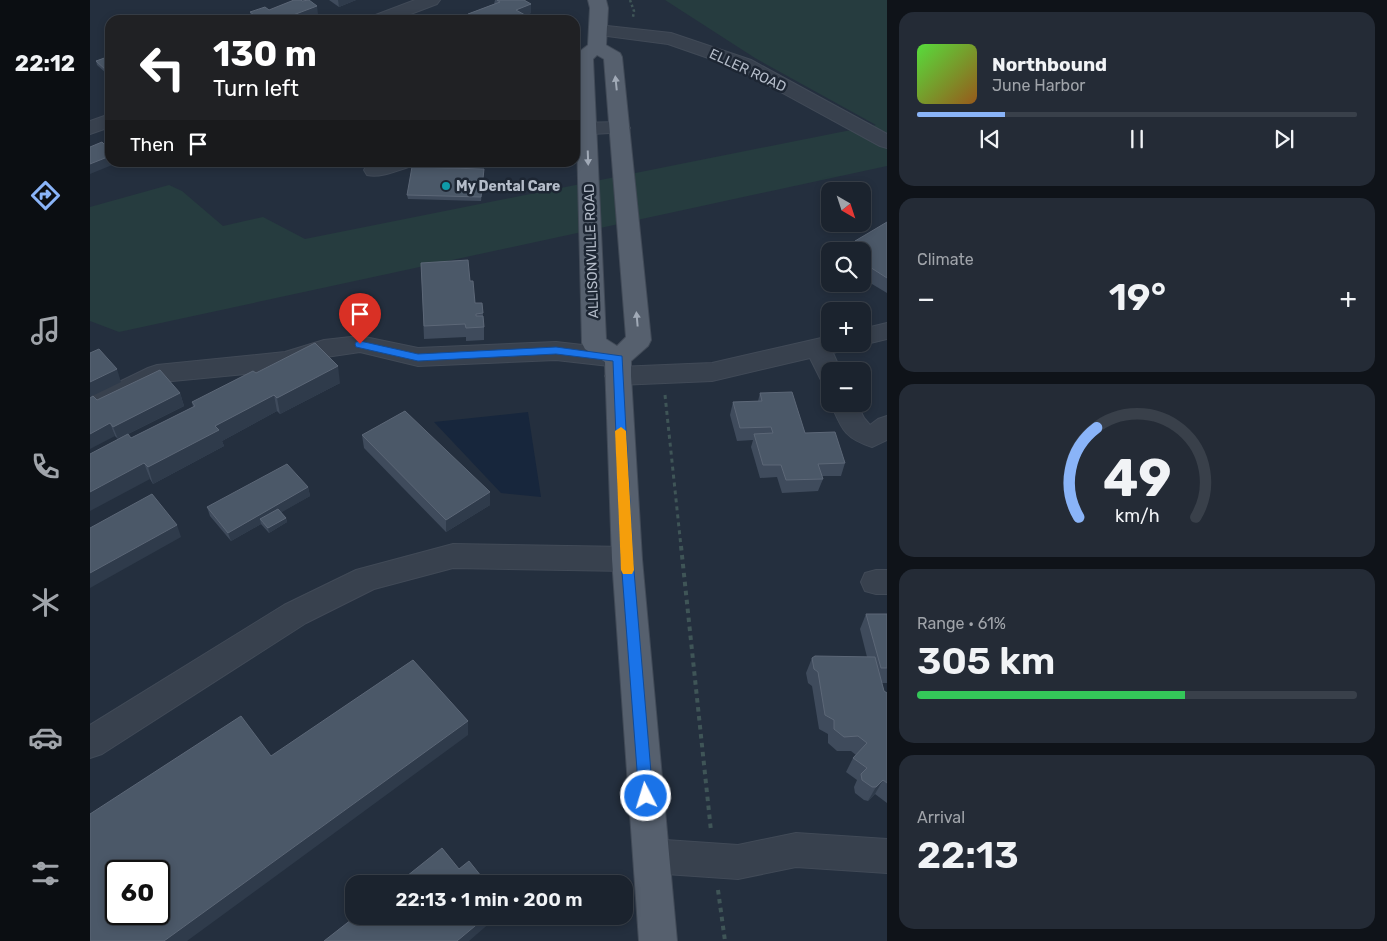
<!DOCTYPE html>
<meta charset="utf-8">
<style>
body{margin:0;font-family:Rubik,sans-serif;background:#242b36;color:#f1f3f6;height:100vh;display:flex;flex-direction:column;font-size:19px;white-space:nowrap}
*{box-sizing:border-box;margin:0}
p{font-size:16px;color:#a0a4aa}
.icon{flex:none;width:28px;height:28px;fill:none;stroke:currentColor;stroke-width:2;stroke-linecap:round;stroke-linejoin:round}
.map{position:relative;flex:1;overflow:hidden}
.sheet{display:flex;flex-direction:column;gap:12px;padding:12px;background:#0f1319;width:500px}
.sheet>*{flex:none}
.top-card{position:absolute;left:15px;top:15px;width:475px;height:152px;border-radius:15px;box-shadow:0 2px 8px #0003,0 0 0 1px #39404a;background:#202124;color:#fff;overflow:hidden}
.needle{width:32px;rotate:141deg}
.buttons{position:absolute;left:731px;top:182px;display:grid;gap:10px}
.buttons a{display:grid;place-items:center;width:50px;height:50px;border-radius:10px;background:#1b232e;box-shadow:0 2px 8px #0003,0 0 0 1px #39404a;font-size:25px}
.speed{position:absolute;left:15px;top:860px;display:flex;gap:10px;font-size:25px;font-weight:700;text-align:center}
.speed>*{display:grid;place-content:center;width:65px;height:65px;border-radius:50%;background:#1b232e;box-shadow:0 2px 8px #0003,0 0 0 1px #39404a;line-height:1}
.speed .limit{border:2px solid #111;border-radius:8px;background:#fff;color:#111}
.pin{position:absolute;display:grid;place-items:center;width:42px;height:42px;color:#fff;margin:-51px -21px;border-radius:50% 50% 50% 0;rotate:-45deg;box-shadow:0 0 5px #0007}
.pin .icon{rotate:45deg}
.me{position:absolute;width:55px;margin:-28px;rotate:355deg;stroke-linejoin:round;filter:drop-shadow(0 0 4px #0008)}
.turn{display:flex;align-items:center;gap:18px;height:105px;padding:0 25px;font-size:22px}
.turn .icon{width:65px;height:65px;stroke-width:2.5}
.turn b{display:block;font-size:35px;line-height:42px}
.then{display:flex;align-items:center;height:48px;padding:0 25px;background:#0003;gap:10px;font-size:19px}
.big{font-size:38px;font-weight:600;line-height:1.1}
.sheet .tile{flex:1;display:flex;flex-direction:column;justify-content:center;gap:8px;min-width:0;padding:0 18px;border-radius:15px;background:#242b36}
.sheet .dial{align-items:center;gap:0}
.dial svg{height:130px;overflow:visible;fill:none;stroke:#39404a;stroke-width:7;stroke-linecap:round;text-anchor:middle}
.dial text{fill:#f1f3f6;stroke:none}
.song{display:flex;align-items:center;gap:15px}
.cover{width:60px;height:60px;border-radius:8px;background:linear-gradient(135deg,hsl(110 70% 55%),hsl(30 70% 35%))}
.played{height:5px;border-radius:2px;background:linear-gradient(90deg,#8ab4f8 20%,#39404a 20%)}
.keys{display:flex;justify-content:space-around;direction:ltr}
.heat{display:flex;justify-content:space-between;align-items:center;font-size:28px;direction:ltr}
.charge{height:8px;border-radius:4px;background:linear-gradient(90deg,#34c759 61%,#39404a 0)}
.trip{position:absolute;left:255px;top:875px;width:288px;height:50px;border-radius:15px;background:#1b232e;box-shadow:0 2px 8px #0003,0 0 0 1px #39404a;font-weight:600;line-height:50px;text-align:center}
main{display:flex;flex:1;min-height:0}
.menu{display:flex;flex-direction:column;width:90px;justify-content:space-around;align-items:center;background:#0b0e12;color:#a0a4aa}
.menu .icon{width:35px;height:35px}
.menu .selected{color:#8ab4f8}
.menu b{font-size:22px;color:#f1f3f6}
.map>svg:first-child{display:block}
.green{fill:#263c3f}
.water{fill:#17263c}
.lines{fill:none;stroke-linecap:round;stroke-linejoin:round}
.minor-casing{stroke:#414a57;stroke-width:2}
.major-casing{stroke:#414a57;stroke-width:2}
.path-far2{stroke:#3f5557;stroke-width:2.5;stroke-dasharray:2.5 2.5;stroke-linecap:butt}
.path-far1{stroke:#3f5557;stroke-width:3;stroke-dasharray:4 4;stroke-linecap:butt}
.path{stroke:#3f5557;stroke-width:4;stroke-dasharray:4.5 4.5;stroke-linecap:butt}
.minor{fill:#38414e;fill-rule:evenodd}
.major{fill:#56606e;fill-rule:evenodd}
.wall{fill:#3f4b5c}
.shaded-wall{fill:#2f3b4b}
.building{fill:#4b5868;stroke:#5c6777;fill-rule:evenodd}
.oneway{fill:#a1aab7}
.route{fill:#1a73e8;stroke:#114b97}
.slow{fill:#f59e0b}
.culture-dot{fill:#0f9aa8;stroke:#1d2633;stroke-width:2}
.labels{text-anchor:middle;stroke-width:5;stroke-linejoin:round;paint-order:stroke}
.far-street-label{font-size:14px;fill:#b4bcc9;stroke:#1d2633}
.far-poi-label{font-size:14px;font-weight:bold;fill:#b4bcc9;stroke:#1d2633;text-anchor:start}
</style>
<main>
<nav class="menu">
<b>22:12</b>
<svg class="icon selected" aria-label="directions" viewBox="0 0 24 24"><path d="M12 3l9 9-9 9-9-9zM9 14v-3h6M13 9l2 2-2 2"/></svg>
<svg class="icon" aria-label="music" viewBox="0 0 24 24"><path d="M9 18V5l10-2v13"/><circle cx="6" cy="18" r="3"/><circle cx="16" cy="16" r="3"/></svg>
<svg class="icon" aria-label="phone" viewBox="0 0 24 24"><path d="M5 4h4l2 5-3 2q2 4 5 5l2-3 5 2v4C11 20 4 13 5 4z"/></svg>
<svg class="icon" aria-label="climate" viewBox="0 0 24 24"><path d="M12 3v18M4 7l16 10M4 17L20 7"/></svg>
<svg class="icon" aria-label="car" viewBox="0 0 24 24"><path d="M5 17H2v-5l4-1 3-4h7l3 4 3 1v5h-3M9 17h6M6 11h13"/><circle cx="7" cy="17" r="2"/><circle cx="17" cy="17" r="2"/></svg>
<svg class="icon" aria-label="filters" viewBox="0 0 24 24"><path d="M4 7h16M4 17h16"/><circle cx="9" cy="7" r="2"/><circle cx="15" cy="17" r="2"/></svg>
</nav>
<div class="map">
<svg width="797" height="941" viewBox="0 0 797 941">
<rect width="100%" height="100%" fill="#242f3e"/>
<polygon class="green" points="575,0 797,0 797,166 29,332 0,321 0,207 79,185 92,191 133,226 173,217 215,239 786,125 665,58"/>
<polygon class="water" points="438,412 451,497 411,493 344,422"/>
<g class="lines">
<g class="minor-casing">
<g id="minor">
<polygon points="325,0 350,0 347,4 305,20 280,20 283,16"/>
<polygon points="508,25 581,33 661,60 797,134 797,148 790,146 647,68 578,44 502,34 499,30 502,26"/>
<polygon points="20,114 20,127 0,134 0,121"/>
<polygon points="530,122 537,124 540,128 537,132 485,135 485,123"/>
<path d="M289 162H325L322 166C308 170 292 178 277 175L274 170 277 165Z"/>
<polygon points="797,323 797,339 772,345 766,344 772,344 772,329"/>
<polygon points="270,336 328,348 466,342 528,349 537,352 541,358 537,364 528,367 466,360 328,366 270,352 236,357 196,370 72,382 0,416 0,396 58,368 67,365 195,352 234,340"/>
<polygon points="740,336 740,344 756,344 753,350 743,353 751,371 740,371 740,383 731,380 720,358 622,381 528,385 519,382 515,376 519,370 528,367 622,363"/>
<path d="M741 404H767L774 418 780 425 788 419 797 416V440L782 447C754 438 752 429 741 404Z"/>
<polygon points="363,544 537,547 547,551 552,559 547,567 537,571 363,568 284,589 216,623 12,754 0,758 0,725 194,605 266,570"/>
<polygon points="786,570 797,570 797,594 786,594 775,591 771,582 775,573"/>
<polygon points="706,833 797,839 797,873 706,867 648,879 561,873 548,868 543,856 548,844 561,839 648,845"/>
</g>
</g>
<g class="major-casing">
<path id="major" d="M498 0H516L518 8 516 45 530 53 532 57 561 340 558 346 541 361V376L552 559 587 941H549L522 559 515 362 495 349 492 343 485 55 498 45 500 8ZM507 55 514 59 536 337 527 346 516 339 503 59Z"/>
</g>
<polyline class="path-far2" points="540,0 544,11 543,17"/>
<polyline class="path-far1" points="575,395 591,547"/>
<g class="path">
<polyline points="591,546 621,831"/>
<polyline points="628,890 635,941"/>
</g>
<use href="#minor" class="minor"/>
<use href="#major" class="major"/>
</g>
<g class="wall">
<polygon points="239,0 266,0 249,7"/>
<polygon points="405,0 434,0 441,4 441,13 435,15 435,20 378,20 378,14 404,4"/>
<polygon points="179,10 228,14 212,20 162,20 160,12"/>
<polygon points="20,56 20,73 17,74 7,65 6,61"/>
<polygon points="394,169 391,201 318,199 317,195"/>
<polygon points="797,223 797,293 772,278 772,251 764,246 765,241"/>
<polygon points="331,263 380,281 385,303 392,303 394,327 394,340 376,341 376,337 334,339"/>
<polygon points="166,373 250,383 190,414 187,411 132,441 134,446 63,484 60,479 41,438 103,407 102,402"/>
<polygon points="90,393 94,406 28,439 25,436 7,400"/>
<polygon points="670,393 715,433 755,463 751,476 732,476 733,479 728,491 692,493 687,477 670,478 661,447 663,440 647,441 640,415 643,402 668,401"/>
<polygon points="272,435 400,505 356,532 274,448"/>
<polygon points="218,487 220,496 191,512 196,518 197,522 179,533 171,524 141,541 120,516 117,507"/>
<polygon points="776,614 797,614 797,683 792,683 794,691 797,693 797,803 785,794 778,801 774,800 765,793 764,787 767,780 756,772 763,758 766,755 761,751 747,751 738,743 738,734 729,729 722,686 718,683 716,673 722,658 777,657 770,629"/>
</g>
<g class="shaded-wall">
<polygon points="248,0 266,0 249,7"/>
<polygon points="441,4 441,13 426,18 426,10"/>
<polygon points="227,6 228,14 212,20 190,20"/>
<polygon points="435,15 435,20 423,20"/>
<polygon points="20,68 20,73 17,74 16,70"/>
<polygon points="20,156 20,162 27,163 0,174 0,164"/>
<polygon points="215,162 224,162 216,166"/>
<polygon points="248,366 250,383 190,414 187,398"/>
<polygon points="27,369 31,382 0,397 0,382"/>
<polygon points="90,393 94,406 28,439 23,427"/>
<polygon points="184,395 187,411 132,441 134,446 63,484 58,467 125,426"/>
<polygon points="20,423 25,436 0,449 0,434"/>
<polygon points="54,463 60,479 0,511 0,492"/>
<polygon points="218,487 220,496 173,523 170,519 171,524 141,541 138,533"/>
<polygon points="400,492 400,505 356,532 356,520"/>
<polygon points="196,518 197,522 179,533 178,528"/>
<polygon points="87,525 91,537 0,588 0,573"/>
<polygon points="378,721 378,735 97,941 74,941"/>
<polygon points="793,780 785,794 778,801 786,787"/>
<polygon points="397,916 403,916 402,921 379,941 367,941"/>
</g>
<g class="building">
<polygon points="204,0 211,0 212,1 219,0 227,6 190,20 171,20 160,12 175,7 179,10"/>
<polygon points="407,0 434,0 441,4 426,10 435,15 423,20 413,20 409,17 402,20 387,20 378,14 410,2"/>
<polygon points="20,56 20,68 16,70 6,61"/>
<polygon points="12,142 20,150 20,156 0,164 0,147"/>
<polygon points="322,167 394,169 391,197 317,195"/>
<polygon points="797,222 797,278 772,262 772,251 755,251 769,243 765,241"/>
<polygon points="378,260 380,281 383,281 385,303 392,303 393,313 386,314 386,316 393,316 394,327 376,328 375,324 334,326 331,263"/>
<polygon points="225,343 248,366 187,398 184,395 125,426 129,430 58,467 54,463 0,492 0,454 38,434 41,438 105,406 102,402 163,371 166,373"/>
<polygon points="9,349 27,369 0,382 0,353"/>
<polygon points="70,370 90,393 23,427 20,423 0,434 0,398 3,396 7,400"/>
<polygon points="702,392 715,433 745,432 755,463 728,464 733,479 696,480 691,465 673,465 664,434 683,433 681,427 650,428 643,402 672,401 670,393"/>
<polygon points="315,411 400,492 356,520 272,435"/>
<polygon points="197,464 218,487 138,533 117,507"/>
<polygon points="62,494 87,525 0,573 0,528"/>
<polygon points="188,509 196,518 178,528 170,519"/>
<polygon points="776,614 797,614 797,668 791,668"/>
<polygon points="725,656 785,657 794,691 797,693 797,783 793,780 786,787 782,787 772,780 771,774 777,768 763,758 777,743 768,736 754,737 744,729 744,720 735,715 728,672 724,669 722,658"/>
<path d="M323 660 378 721 74 941H0V814L151 716 181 756ZM26 871H69V914H26Z"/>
<polygon points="352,848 369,869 379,861 395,881 391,884 307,884"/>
<polygon points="266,916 397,916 367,941 234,941"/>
</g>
<defs><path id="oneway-solid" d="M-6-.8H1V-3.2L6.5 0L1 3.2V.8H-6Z" transform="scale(1.25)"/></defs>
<g class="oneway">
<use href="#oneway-solid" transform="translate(526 83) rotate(-96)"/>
<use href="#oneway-solid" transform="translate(498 158) rotate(88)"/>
<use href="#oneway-solid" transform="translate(547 319) rotate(-95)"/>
</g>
<polygon class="route" points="270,341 328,354 466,347 532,356 543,559 563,796 561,801 556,803 551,801 549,796 531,559 523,361 466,354 328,361 266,347 265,344 266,342"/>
<polygon class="slow" points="531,427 536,431 544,570 542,574 533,574 531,570 525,431"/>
<circle class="culture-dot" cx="356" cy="186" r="5"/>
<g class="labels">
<g class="far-street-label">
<text transform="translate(658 70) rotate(25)" y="5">ELLER ROAD</text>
<text transform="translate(501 251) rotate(-92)" y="5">ALLISONVILLE ROAD</text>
</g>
<g class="far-poi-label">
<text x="366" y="191">My Dental Care</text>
</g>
</g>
</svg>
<div class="buttons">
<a><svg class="needle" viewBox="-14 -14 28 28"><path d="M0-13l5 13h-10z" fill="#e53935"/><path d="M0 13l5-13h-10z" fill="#a0a4aa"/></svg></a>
<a><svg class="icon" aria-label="search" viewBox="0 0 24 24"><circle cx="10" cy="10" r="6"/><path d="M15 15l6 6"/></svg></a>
<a>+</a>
<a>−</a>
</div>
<div class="speed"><div class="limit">60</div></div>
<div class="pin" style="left:270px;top:344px;background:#d93025"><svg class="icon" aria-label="arrive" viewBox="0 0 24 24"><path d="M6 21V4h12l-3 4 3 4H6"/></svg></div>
<svg class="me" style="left:556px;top:796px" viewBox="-20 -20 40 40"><circle r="17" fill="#1a73e8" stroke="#fff" stroke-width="3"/><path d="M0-11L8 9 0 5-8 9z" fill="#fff"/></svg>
<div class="trip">22:13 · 1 min · 200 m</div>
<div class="top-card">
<div class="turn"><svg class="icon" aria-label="left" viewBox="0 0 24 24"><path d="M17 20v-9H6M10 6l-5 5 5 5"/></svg><div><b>130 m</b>Turn left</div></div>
<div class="then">Then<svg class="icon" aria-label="arrive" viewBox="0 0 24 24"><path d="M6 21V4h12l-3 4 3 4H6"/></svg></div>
</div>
</div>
<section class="sheet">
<div class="tile">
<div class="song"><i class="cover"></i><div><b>Northbound</b><p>June Harbor</p></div></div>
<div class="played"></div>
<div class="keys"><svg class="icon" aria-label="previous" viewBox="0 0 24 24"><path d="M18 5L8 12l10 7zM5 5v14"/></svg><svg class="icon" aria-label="pause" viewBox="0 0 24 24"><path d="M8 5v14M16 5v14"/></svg><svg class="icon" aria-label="next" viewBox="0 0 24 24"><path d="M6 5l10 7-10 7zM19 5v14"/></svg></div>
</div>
<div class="tile"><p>Climate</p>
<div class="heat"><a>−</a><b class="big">19°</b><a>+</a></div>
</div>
<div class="tile dial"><svg viewBox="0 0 100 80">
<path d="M14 69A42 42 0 1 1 86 69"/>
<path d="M14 69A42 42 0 0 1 25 14" stroke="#8ab4f8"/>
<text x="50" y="56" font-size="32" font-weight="700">49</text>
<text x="50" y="72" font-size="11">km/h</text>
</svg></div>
<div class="tile"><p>Range · 61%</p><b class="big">305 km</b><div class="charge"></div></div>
<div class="tile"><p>Arrival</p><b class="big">22:13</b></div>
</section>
</main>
